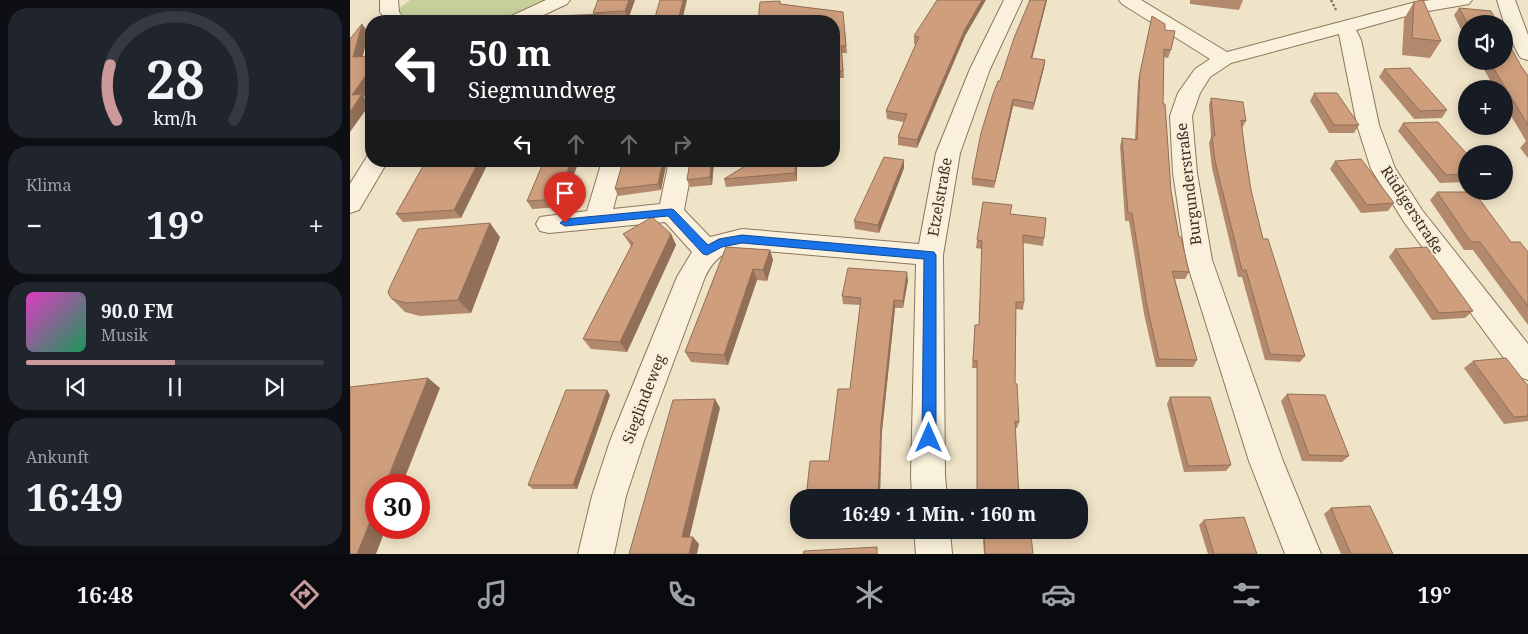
<!DOCTYPE html>
<html lang="de">
<meta charset="utf-8">
<style>
body{margin:0;font-family:"Noto Serif",serif;background:#20242c;color:#f1f3f6;height:100vh;display:flex;flex-direction:column;font-size:19px;white-space:nowrap}
*{box-sizing:border-box;margin:0}
p{font-size:16px;color:#9ea1a6}
.icon{flex:none;width:28px;height:28px;fill:none;stroke:currentColor;stroke-width:2;stroke-linecap:round;stroke-linejoin:round}
.map{position:relative;flex:1;overflow:hidden}
.drawer{display:flex;flex-direction:column;gap:8px;padding:8px;background:#0d0f14;width:350px}
.drawer>*{flex:none}
.hud{position:absolute;left:15px;top:15px;width:475px;height:152px;border-radius:20px;box-shadow:0 2px 12px #0003;background:#202124;color:#fff;overflow:hidden}
.fabs{position:absolute;left:1108px;top:15px;display:grid;gap:10px}
.fabs a{display:grid;place-items:center;width:55px;height:55px;border-radius:50%;background:#171b24;box-shadow:0 2px 12px #0003;font-size:25px}
.speed{position:absolute;left:15px;top:474px;display:flex;gap:10px;font-size:25px;font-weight:700;text-align:center}
.speed>*{display:grid;place-content:center;width:65px;height:65px;border-radius:50%;background:#171b24;box-shadow:0 2px 12px #0003;line-height:1}
.speed .limit{border:8px solid #d22;background:#fff;color:#111}
.pin{position:absolute;display:grid;place-items:center;width:42px;height:42px;color:#fff;margin:-51px -21px;border-radius:50% 50% 50% 0;rotate:-45deg;box-shadow:0 0 5px #0007}
.pin .icon{rotate:45deg}
.me{position:absolute;width:55px;margin:-28px;rotate:0deg;stroke-linejoin:round;filter:drop-shadow(0 0 4px #0008)}
.turn{display:flex;align-items:center;gap:18px;height:105px;padding:0 20px;font-size:22px}
.turn .icon{width:65px;height:65px;stroke-width:2.5}
.turn b{display:block;font-size:35px;line-height:42px}
.lanes{display:flex;align-items:center;height:48px;padding:0 20px;background:#0003;justify-content:center;gap:25px;direction:ltr}
.lanes .off{opacity:.35}
.big{font-size:38px;font-weight:700;line-height:1.1}
.drawer .card{flex:1;display:flex;flex-direction:column;justify-content:center;gap:8px;min-width:0;padding:0 18px;border-radius:20px;background:#20242c}
.drawer .dial{align-items:center;gap:0}
.dial svg{height:130px;overflow:visible;fill:none;stroke:#363941;stroke-width:7;stroke-linecap:round;text-anchor:middle}
.dial text{fill:#f1f3f6;stroke:none}
.song{display:flex;align-items:center;gap:15px}
.cover{width:60px;height:60px;border-radius:8px;background:linear-gradient(135deg,hsl(310 70% 55%),hsl(150 70% 35%))}
.played{height:5px;border-radius:2px;background:linear-gradient(90deg,#cc999b 50%,#363941 50%)}
.keys{display:flex;justify-content:space-around;direction:ltr}
.heat{display:flex;justify-content:space-between;align-items:center;font-size:28px;direction:ltr}
.trip{position:absolute;left:440px;top:489px;width:298px;height:50px;border-radius:20px;background:#171b24;box-shadow:0 2px 12px #0003;font-weight:700;line-height:50px;text-align:center}
.menu{display:flex;height:80px;justify-content:space-around;align-items:center;background:#090b0e;color:#9ea1a6}
.menu .icon{width:35px;height:35px}
.menu .selected{color:#cc999b}
.menu b{font-size:22px;color:#f1f3f6}
main{display:flex;flex:1;min-height:0}
.map>svg:first-child{display:block}
.green{fill:#c9cf9b}
.lines{fill:none;stroke-linecap:round;stroke-linejoin:round}
.minor-casing{stroke:#8d765c;stroke-width:2}
.path{stroke:#8d765c;stroke-width:2.5;stroke-dasharray:2.5 2;stroke-linecap:butt}
.minor{fill:#faf1dc;fill-rule:evenodd}
.wall{fill:#b2896c}
.shaded-wall{fill:#916f58}
.building{fill:#cf9f7d;stroke:#916f58}
.route{fill:#1a73e8;stroke:#114b97}
.labels{text-anchor:middle;stroke-width:4;stroke-linejoin:round;paint-order:stroke}
.street-label{font-size:15px;fill:#3d2e20;stroke:#f7eed8}
</style>
<main>
<section class="drawer">
<div class="card dial"><svg viewBox="0 0 100 80">
<path d="M14 69A42 42 0 1 1 86 69"/>
<path d="M14 69A42 42 0 0 1 10 35" stroke="#cc999b"/>
<text x="50" y="56" font-size="32" font-weight="700">28</text>
<text x="50" y="72" font-size="11">km/h</text>
</svg></div>
<div class="card"><p>Klima</p>
<div class="heat"><a>−</a><b class="big">19°</b><a>+</a></div>
</div>
<div class="card">
<div class="song"><i class="cover"></i><div><b>90.0 FM</b><p>Musik</p></div></div>
<div class="played"></div>
<div class="keys"><svg class="icon" aria-label="previous" viewBox="0 0 24 24"><path d="M18 5L8 12l10 7zM5 5v14"/></svg><svg class="icon" aria-label="pause" viewBox="0 0 24 24"><path d="M8 5v14M16 5v14"/></svg><svg class="icon" aria-label="next" viewBox="0 0 24 24"><path d="M6 5l10 7-10 7zM19 5v14"/></svg></div>
</div>
<div class="card"><p>Ankunft</p><b class="big">16:49</b></div>
</section>
<div class="map">
<svg width="1178" height="554" viewBox="0 0 1178 554">
<rect width="100%" height="100%" fill="#f0e4c8"/>
<polygon class="green" points="60,0 201,0 166,15 103,21 59,21 47,10"/>
<g class="lines">
<g class="minor-casing">
<g id="minor">
<polygon points="30,0 48,0 49,12 56,21 37,21 30,12"/>
<polygon points="196,0 220,0 217,4 181,21 157,21 159,17"/>
<path d="M654 0H672L640 69 610 153 593 255 595 475 597 498H562L561 475 566 264 392 249C373 251 363 260 355 277L294 441 276 496 264 554H228L242 496 260 441 327 277 342 252 315 222 199 233 190 231 186 224 190 217 237 211 252 161H276L263 209 310 204 319 161H343L334 210 360 237 392 229 569 244 586 153 620 69Z"/>
<polygon points="769,0 791,0 877,52 1066,2 1081,0 1122,0 1119,4 1067,13 1006,30 1011,40 1029,125 1045,168 1072,210 1178,344 1178,380 1167,376 1054,222 1021,169 1007,125 989,34 881,63 860,77 850,93 842,116 847,173 862,260 933,461 971,554 935,554 899,461 836,260 823,173 820,116 828,93 845,69 860,59 772,4"/>
<polygon points="1147,0 1165,0 1178,35 1178,60 1171,58 1168,54 1155,26"/>
<polygon points="21,154 21,161 38,161 9,210 0,213 0,184 18,155"/>
<polygon points="564,530 600,530 602,554 566,554"/>
</g>
</g>
<polyline class="path" points="981,0 986,10"/>
<use href="#minor" class="minor"/>
</g>
<g class="wall">
<polygon points="285,0 278,19 257,20 257,21 202,21 244,15 243,13"/>
<polygon points="680,0 697,0 682,59 695,60 694,68 683,110 663,106 644,188 622,185 622,178 650,81"/>
<polygon points="840,0 893,0 889,10 840,4"/>
<polygon points="430,1 431,4 493,12 497,53 492,53 494,78 484,78 484,21 408,21"/>
<polygon points="1064,2 1091,41 1080,58 1052,55 1054,19"/>
<polygon points="1109,8 1148,24 1116,24 1116,40 1104,15"/>
<polygon points="802,16 815,30 821,50 818,58 814,57 813,104 821,191 829,237 839,272 835,279 825,279 847,360 843,367 806,367 794,314 779,221 775,221 770,146 772,138 785,139 788,81"/>
<polygon points="564,36 615,36 567,148 548,145 548,137 554,122 537,119 536,111 566,44 564,44"/>
<polygon points="1127,61 1154,61 1171,66 1178,76 1178,158 1170,148 1176,141 1154,104 1154,89 1145,89 1132,66 1129,66"/>
<polygon points="1034,69 1097,110 1092,118 1064,119 1029,77"/>
<polygon points="964,93 1009,125 1004,133 979,133 960,101"/>
<polygon points="861,98 896,121 892,128 901,190 913,239 955,356 950,362 915,360 892,277 888,277 862,168 859,143 861,137 859,105"/>
<polygon points="1053,123 1116,154 1116,182 1090,183 1048,131"/>
<polygon points="76,161 139,161 111,218 53,222 46,214"/>
<polygon points="194,161 212,207 182,209 177,201"/>
<polygon points="340,161 364,161 362,185 340,187 337,180"/>
<polygon points="401,161 447,161 447,181 376,187 374,179 400,163"/>
<polygon points="985,161 1044,203 1038,211 1011,213 980,169"/>
<polygon points="316,165 311,190 268,196 265,189"/>
<polygon points="554,168 529,233 505,229 504,221"/>
<polygon points="1087,192 1161,242 1178,252 1178,325 1123,250 1114,250 1080,200"/>
<polygon points="661,214 694,238 693,246 673,243 674,302 673,310 666,309 665,383 669,422 667,428 665,428 669,498 627,498 627,368 622,368 625,325 629,325 632,249 626,248 627,240"/>
<polygon points="273,234 321,234 326,245 277,352 241,349 233,339 281,246"/>
<polygon points="150,237 121,313 70,316 55,312 42,299"/>
<polygon points="376,247 420,250 423,260 417,281 407,280 378,365 341,362 335,352"/>
<polygon points="1045,249 1123,311 1115,318 1082,320 1039,257"/>
<polygon points="558,280 553,308 545,308 532,431 479,461 500,389 510,305 493,304 492,296"/>
<polygon points="1123,361 1178,386 1178,421 1154,424 1114,368"/>
<polygon points="937,394 999,456 992,462 952,461 931,401"/>
<polygon points="260,395 227,489 183,489 178,485"/>
<polygon points="820,397 881,465 876,471 834,472 817,404"/>
<polygon points="981,508 1043,554 991,554 974,514"/>
<polygon points="854,520 907,554 858,554 849,525"/>
<polygon points="634,536 683,554 634,554 633,541"/>
</g>
<g class="shaded-wall">
<polygon points="279,0 285,0 278,19 275,11"/>
<polygon points="333,0 337,0 332,21 328,21"/>
<polygon points="632,0 636,0 615,36 567,148 567,140 615,29"/>
<polygon points="696,0 697,0 680,66 681,58"/>
<polygon points="254,14 257,21 251,21"/>
<polygon points="12,24 19,33 10,66 3,57"/>
<polygon points="695,60 694,68 683,110 684,103"/>
<polygon points="21,68 21,87 14,97 20,104 0,132 0,112 2,95"/>
<polygon points="663,99 663,106 644,188 645,181"/>
<polygon points="554,160 554,168 529,233 528,225"/>
<polygon points="129,161 139,161 111,218 104,210"/>
<polygon points="221,161 229,161 212,207 208,199"/>
<polygon points="313,161 315,161 316,165 311,190 308,184"/>
<polygon points="361,161 364,161 362,185 360,177"/>
<polygon points="446,161 447,161 447,181 445,173"/>
<polygon points="140,223 150,237 121,313 108,300"/>
<polygon points="321,234 326,245 277,352 270,342"/>
<polygon points="420,250 423,260 417,281 413,270"/>
<polygon points="403,269 407,280 378,365 374,355"/>
<polygon points="557,272 558,280 553,308 553,301"/>
<polygon points="544,300 545,308 532,431 530,498 528,498 531,424"/>
<polygon points="78,378 90,388 52,485 35,485"/>
<polygon points="257,390 260,395 227,489 223,485"/>
<polygon points="365,399 370,408 338,544 332,537"/>
<polygon points="26,507 26,528 36,528 26,554 7,554"/>
<polygon points="343,537 349,544 347,554 339,554"/>
</g>
<g class="building">
<polygon points="248,0 279,0 275,11 243,13"/>
<polygon points="310,0 333,0 328,21 304,21"/>
<polygon points="587,0 632,0 615,29 567,140 548,137 557,114 536,111 569,37 564,36"/>
<polygon points="680,0 696,0 681,58 695,60 684,103 663,99 645,181 622,178 631,133 642,97 648,81 650,81 664,38"/>
<polygon points="1073,0 1091,41 1062,38 1064,2"/>
<polygon points="430,1 430,4 493,12 496,46 491,46 493,71 484,72 484,21 408,21 410,2"/>
<polygon points="1109,8 1141,11 1148,24 1118,24"/>
<polygon points="254,14 251,21 202,21 205,16"/>
<polygon points="802,16 815,24 815,30 825,31 821,50 814,49 813,104 815,104 821,191 829,237 831,237 839,272 822,271 847,360 809,359 797,306 782,213 778,213 772,138 787,140 790,73"/>
<polygon points="12,24 3,57 21,56 21,68 2,95 12,94 0,112 0,39"/>
<polygon points="1154,35 1171,66 1178,76 1178,125 1139,61 1154,61"/>
<polygon points="1060,68 1097,110 1070,111 1034,69"/>
<polygon points="964,93 987,93 1009,125 984,125"/>
<polygon points="861,98 893,102 896,121 891,120 895,152 901,190 913,239 918,239 955,356 920,354 896,270 892,270 865,161 862,136 865,136"/>
<polygon points="1088,122 1117,154 1116,174 1096,175 1053,123"/>
<polygon points="534,157 554,160 528,225 504,221"/>
<polygon points="1011,159 1044,203 1017,205 985,161"/>
<polygon points="76,161 129,161 104,210 46,214"/>
<polygon points="194,161 221,161 208,199 177,201"/>
<polygon points="273,161 313,161 308,184 265,189"/>
<polygon points="340,161 361,161 360,177 337,180"/>
<polygon points="401,161 446,161 445,173 374,179 400,163"/>
<polygon points="1087,192 1124,192 1161,242 1170,242 1178,252 1178,306 1130,242 1121,242"/>
<polygon points="633,202 662,205 660,214 696,218 694,238 673,235 674,302 666,302 665,383 667,384 669,422 665,421 669,498 627,497 627,361 623,361 625,325 629,325 632,241 627,240"/>
<polygon points="302,217 321,234 270,342 233,339 283,243 273,234"/>
<polygon points="140,223 108,300 56,303 42,299 38,293 40,287 68,229"/>
<polygon points="376,247 420,250 413,270 403,269 374,355 335,352"/>
<polygon points="1077,247 1123,311 1089,313 1045,249"/>
<polygon points="498,268 557,272 553,301 544,300 531,424 528,498 456,498 460,461 479,461 488,389 500,389 511,298 492,296"/>
<polygon points="1156,358 1178,386 1178,416 1164,417 1123,361"/>
<polygon points="78,378 35,485 26,485 26,507 7,554 0,554 0,387"/>
<polygon points="216,390 257,390 223,485 178,485"/>
<polygon points="937,394 975,395 999,456 959,455"/>
<polygon points="820,397 860,397 881,465 838,466"/>
<polygon points="365,399 332,537 343,537 339,554 279,554 323,400"/>
<polygon points="1020,506 1043,554 1001,554 981,508"/>
<polygon points="894,517 907,554 864,554 854,520"/>
<polygon points="681,535 683,554 635,554 634,536"/>
<polygon points="527,547 527,554 453,554 454,551"/>
</g>
<polygon class="route" points="321,209 324,210 358,245 369,239 392,235 584,252 586,255 586,438 584,443 579,445 574,443 572,438 574,259 392,243 372,247 357,255 353,254 318,216 215,226 210,223 215,219"/>
<g class="labels">
<g class="street-label">
<text transform="translate(839 184) rotate(-97)" y="5">Burgunderstraße</text>
<text transform="translate(590 197) rotate(-80)" y="5">Etzelstraße</text>
<text transform="translate(1062 210) rotate(57)" y="5">Rüdigerstraße</text>
<text transform="translate(294 399) rotate(-69)" y="5">Sieglindeweg</text>
</g>
</g>
</svg>
<div class="fabs">
<a><svg class="icon" aria-label="sound" viewBox="0 0 24 24"><path d="M4 9h4l5-4v14l-5-4H4zM17 9q2 3 0 6"/></svg></a>
<a>+</a>
<a>−</a>
</div>
<div class="speed"><div class="limit">30</div></div>
<div class="pin" style="left:215px;top:223px;background:#d93025"><svg class="icon" aria-label="arrive" viewBox="0 0 24 24"><path d="M6 21V4h12l-3 4 3 4H6"/></svg></div>
<svg class="me" style="left:579px;top:438px" viewBox="-20 -20 40 40"><path d="M0-17L14 15 0 8-14 15z" fill="#1a73e8" stroke="#fff" stroke-width="4"/></svg>
<div class="trip">16:49 · 1 Min. · 160 m</div>
<div class="hud">
<div class="turn"><svg class="icon" aria-label="left" viewBox="0 0 24 24"><path d="M17 20v-9H6M10 6l-5 5 5 5"/></svg><div><b>50 m</b>Siegmundweg</div></div>
<div class="lanes"><svg class="icon" aria-label="left" viewBox="0 0 24 24"><path d="M17 20v-9H6M10 6l-5 5 5 5"/></svg><svg class="icon off" aria-label="ahead" viewBox="0 0 24 24"><path d="M12 20V5M6 11l6-6 6 6"/></svg><svg class="icon off" aria-label="ahead" viewBox="0 0 24 24"><path d="M12 20V5M6 11l6-6 6 6"/></svg><svg class="icon off" aria-label="right" viewBox="0 0 24 24"><path d="M7 20v-9h11M14 6l5 5-5 5"/></svg></div>
</div>
</div>
</main>
<nav class="menu">
<b>16:48</b>
<svg class="icon selected" aria-label="directions" viewBox="0 0 24 24"><path d="M12 3l9 9-9 9-9-9zM9 14v-3h6M13 9l2 2-2 2"/></svg>
<svg class="icon" aria-label="music" viewBox="0 0 24 24"><path d="M9 18V5l10-2v13"/><circle cx="6" cy="18" r="3"/><circle cx="16" cy="16" r="3"/></svg>
<svg class="icon" aria-label="phone" viewBox="0 0 24 24"><path d="M5 4h4l2 5-3 2q2 4 5 5l2-3 5 2v4C11 20 4 13 5 4z"/></svg>
<svg class="icon" aria-label="climate" viewBox="0 0 24 24"><path d="M12 3v18M4 7l16 10M4 17L20 7"/></svg>
<svg class="icon" aria-label="car" viewBox="0 0 24 24"><path d="M5 17H2v-5l4-1 3-4h7l3 4 3 1v5h-3M9 17h6M6 11h13"/><circle cx="7" cy="17" r="2"/><circle cx="17" cy="17" r="2"/></svg>
<svg class="icon" aria-label="filters" viewBox="0 0 24 24"><path d="M4 7h16M4 17h16"/><circle cx="9" cy="7" r="2"/><circle cx="15" cy="17" r="2"/></svg>
<b>19°</b>
</nav>
